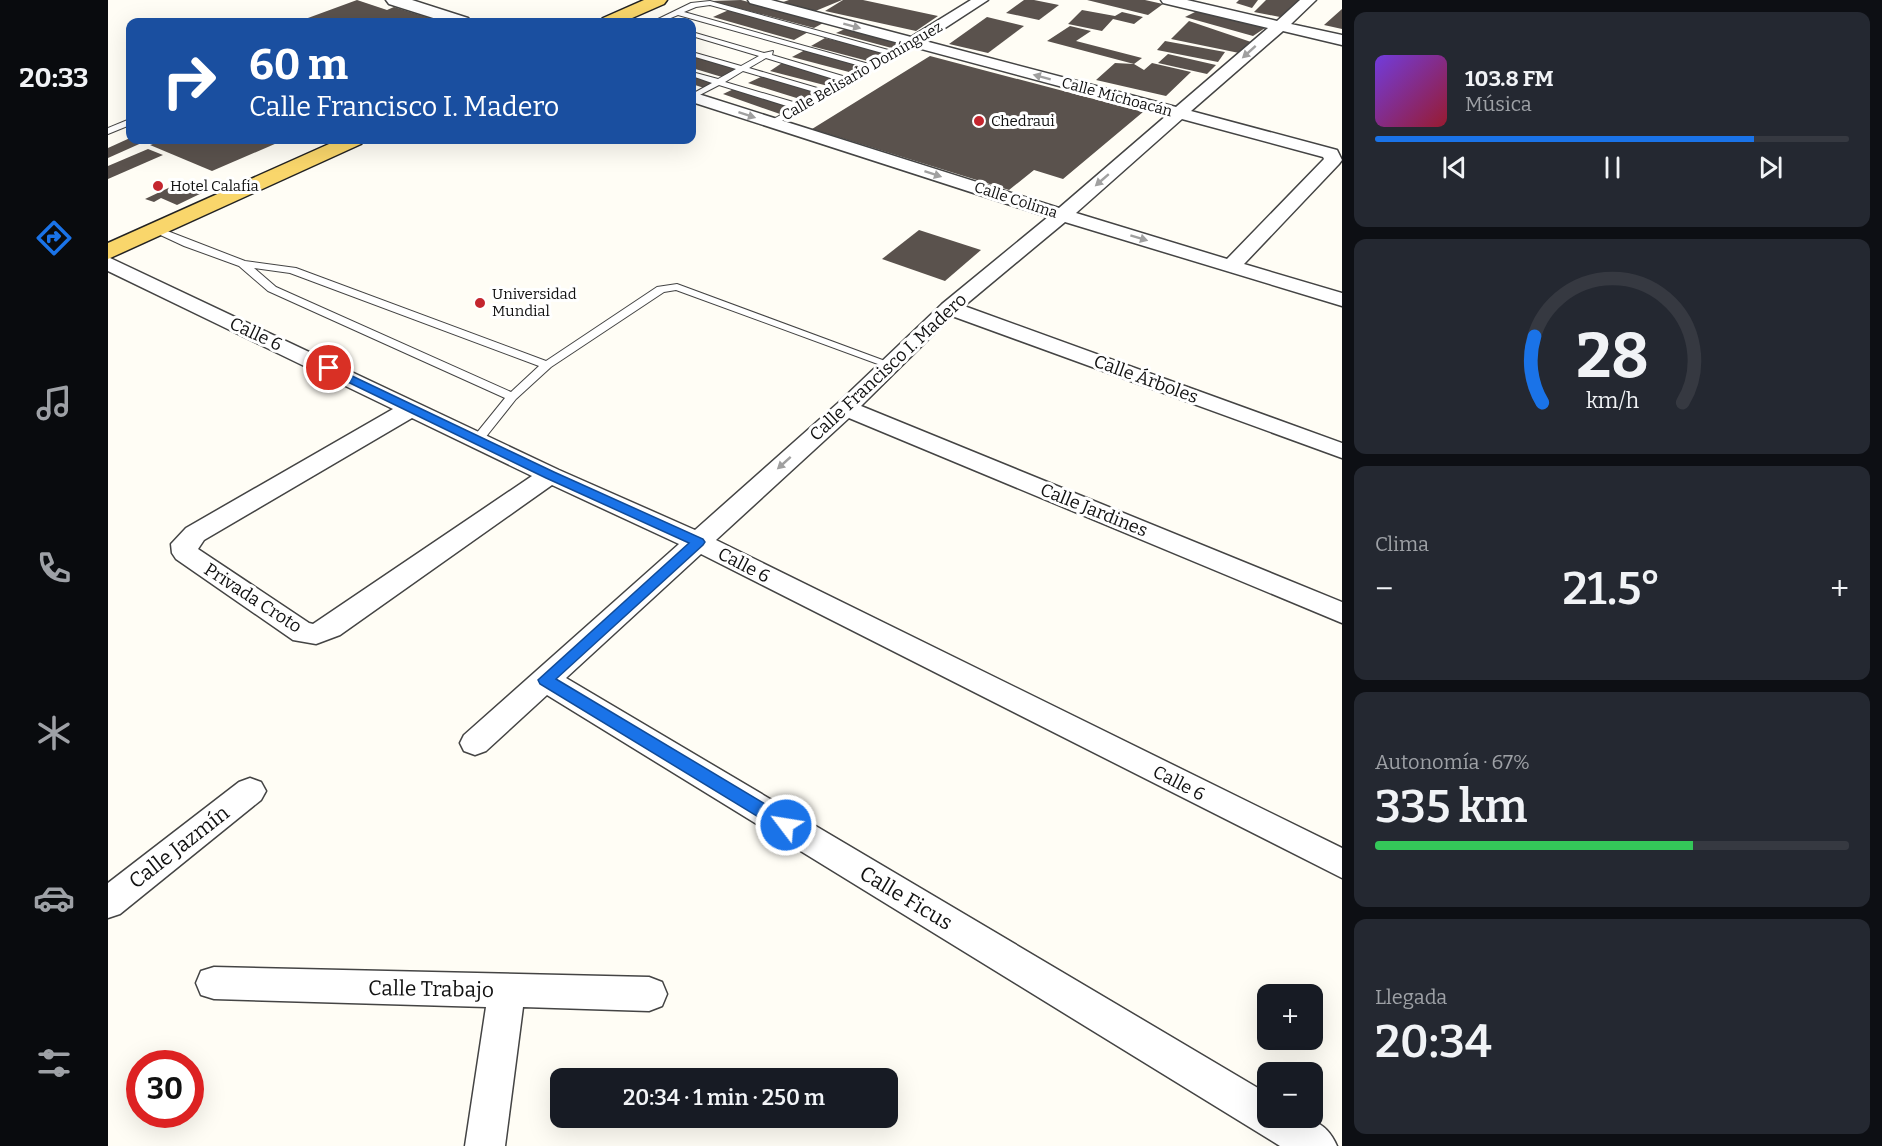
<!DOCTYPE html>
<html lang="es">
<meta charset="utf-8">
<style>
body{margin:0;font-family:Bitter,serif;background:#242831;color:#f1f3f6;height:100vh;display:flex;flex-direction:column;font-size:22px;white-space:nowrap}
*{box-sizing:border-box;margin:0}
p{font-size:20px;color:#9ea1a6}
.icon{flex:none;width:33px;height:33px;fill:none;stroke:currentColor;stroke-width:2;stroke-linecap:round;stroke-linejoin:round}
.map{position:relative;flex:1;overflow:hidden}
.panel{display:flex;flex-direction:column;gap:12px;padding:12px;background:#0d0f14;width:540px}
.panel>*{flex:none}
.banner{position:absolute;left:18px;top:18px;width:570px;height:126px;border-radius:12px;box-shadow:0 6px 24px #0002;background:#1a4fa0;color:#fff;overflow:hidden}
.fabs{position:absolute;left:1149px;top:984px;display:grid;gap:12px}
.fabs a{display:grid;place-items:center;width:66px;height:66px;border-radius:12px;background:#171b24;box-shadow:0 6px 24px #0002;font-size:30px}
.speed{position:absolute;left:18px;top:1050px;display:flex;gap:12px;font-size:30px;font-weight:700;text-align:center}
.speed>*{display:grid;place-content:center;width:78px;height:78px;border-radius:50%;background:#171b24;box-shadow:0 6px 24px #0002;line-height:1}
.speed .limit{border:9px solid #d22;background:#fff;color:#111}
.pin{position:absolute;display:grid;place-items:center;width:51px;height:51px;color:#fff;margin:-26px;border:3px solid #fff;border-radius:50%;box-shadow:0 2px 6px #0007}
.me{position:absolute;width:66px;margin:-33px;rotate:301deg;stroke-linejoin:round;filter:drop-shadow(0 0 4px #0008)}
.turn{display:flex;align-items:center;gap:21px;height:126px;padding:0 24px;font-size:27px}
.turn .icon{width:78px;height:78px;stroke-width:2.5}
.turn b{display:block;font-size:42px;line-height:51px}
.big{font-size:45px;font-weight:600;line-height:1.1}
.panel .widget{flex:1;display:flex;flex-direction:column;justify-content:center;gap:9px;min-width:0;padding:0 21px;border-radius:12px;background:#242831}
.panel .dial{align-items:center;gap:0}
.dial svg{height:156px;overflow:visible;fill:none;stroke:#363941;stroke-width:7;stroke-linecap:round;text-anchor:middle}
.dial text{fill:#f1f3f6;stroke:none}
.song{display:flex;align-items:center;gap:18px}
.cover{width:72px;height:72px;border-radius:9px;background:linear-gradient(135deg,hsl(260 70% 55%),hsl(350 70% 35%))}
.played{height:6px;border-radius:3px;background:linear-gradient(90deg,#1a73e8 80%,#363941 80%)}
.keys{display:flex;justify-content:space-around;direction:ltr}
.heat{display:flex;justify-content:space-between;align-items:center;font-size:33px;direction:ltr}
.charge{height:9px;border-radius:4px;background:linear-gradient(90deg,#34c759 67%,#363941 0)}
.trip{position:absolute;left:442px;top:1068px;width:348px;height:60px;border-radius:12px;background:#171b24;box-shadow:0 6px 24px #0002;font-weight:600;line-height:60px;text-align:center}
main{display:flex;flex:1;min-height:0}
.dock{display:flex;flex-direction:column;width:108px;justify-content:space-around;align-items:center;background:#090b0e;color:#9ea1a6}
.dock .icon{width:42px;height:42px}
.dock .current{color:#1a73e8}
.dock b{font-size:27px;color:#f1f3f6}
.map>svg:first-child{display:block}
.building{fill:#5a524d}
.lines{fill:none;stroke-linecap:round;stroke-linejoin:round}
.service-casing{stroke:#444;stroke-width:2}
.minor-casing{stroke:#444;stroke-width:3}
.tertiary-casing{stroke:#444;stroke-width:3}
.primary-casing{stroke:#222;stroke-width:3}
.service{fill:#fff;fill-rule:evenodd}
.minor{fill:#fff;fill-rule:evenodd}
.tertiary{fill:#fff;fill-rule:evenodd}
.primary{fill:#f9d66b;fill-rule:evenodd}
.oneway{fill:#a0a0a0}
.route{fill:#1a73e8;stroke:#114b97;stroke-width:1.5}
.poi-dot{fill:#c4262e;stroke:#fff;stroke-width:2}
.labels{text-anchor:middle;stroke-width:6;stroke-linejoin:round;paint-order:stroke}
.far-street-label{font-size:15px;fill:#111;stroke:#fff}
.far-poi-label{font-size:15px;fill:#111;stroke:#fff;text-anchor:start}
.street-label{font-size:18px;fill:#111;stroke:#fff}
.near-street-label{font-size:21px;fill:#111;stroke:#fff}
</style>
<main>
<nav class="dock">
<b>20:33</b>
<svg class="icon current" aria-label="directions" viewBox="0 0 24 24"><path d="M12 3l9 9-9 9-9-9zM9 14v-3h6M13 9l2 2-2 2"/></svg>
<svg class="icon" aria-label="music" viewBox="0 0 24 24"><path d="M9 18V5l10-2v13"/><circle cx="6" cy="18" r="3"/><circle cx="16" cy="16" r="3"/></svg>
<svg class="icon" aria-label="phone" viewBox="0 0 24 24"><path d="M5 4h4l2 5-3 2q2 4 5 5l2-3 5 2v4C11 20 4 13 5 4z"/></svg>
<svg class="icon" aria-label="climate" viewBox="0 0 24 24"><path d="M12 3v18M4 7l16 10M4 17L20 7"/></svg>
<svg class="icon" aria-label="car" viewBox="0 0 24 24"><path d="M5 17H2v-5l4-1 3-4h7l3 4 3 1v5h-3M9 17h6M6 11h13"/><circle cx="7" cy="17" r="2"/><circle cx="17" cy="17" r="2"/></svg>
<svg class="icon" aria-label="filters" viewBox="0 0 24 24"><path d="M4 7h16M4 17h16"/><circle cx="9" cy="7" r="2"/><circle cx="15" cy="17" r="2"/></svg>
</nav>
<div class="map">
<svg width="1234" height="1146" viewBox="0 0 1234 1146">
<rect width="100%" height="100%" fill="#fffdf5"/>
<g class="building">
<polygon points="249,0 279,10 286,7 335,22 297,22 285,19 276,22 189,22"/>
<polygon points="633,0 717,22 706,28 603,1"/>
<polygon points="681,0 734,0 705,12 675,2"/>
<polygon points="735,0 755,0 830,16 808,31 717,11"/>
<polygon points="916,0 926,0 951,5 931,20 898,13"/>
<polygon points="979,0 1037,0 1055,4 1040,15"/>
<polygon points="1131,0 1150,0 1144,8 1128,3"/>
<polygon points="1158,0 1194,0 1177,18 1146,12"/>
<polygon points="623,9 702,31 686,40 605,17"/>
<polygon points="1093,9 1160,26 1145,36 1077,17"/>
<polygon points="1234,9 1234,29 1216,25"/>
<polygon points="974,10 1007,16 1014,12 1035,17 1026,24 1005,19 994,31 960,24"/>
<polygon points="879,17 916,26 880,53 841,44"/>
<polygon points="1081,21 1146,43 1136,54 1063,39"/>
<polygon points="962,26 983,31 968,41 1034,58 1026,64 939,41"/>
<polygon points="737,29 800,46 791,50 728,33"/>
<polygon points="717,38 775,52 760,61 703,46"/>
<polygon points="1057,41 1117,52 1110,62 1049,50"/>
<polygon points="697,50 753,65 741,72 684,57"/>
<polygon points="1060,54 1108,65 1099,74 1050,63"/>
<polygon points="584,56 629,69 614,77 584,68"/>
<polygon points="822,56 1035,112 955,179 926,170 901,190 704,129"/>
<polygon points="674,63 732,79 720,86 662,71"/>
<polygon points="1007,63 1026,64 1036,70 1044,63 1083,72 1058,96 988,80"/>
<polygon points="584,74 611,82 599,89 584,84"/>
<polygon points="657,75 712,92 695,100 640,83"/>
<polygon points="628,88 685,108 672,114 615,94"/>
<polygon points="22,138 38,141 0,158 0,148"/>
<polygon points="56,140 176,140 104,171 42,145"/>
<polygon points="40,149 55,155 0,179 0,166"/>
<polygon points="73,182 98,191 69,205 53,198 46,202 37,199"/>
<polygon points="811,230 873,250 837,281 774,259"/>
</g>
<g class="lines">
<g class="service-casing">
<g id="service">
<path d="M602 1 784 51 802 40 809 42 789 56 665 126 661 123 662 121 685 108 611 85 584 99V94L604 83 584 76V72L610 79 628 69 584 56V52L633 66 651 56 584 36V32L656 53 665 51 664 55 738 77 756 67 570 15 553 22H544L583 3ZM602 5 778 54 761 64 576 12 588 7ZM658 58 732 81 716 90 641 68ZM635 71 710 93 692 104 617 82Z"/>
<polygon points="22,119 22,125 0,134 0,128"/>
<path d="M49 227 137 261 188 268 438 361 549 287 569 284 788 365 782 368 778 367 568 290 556 292 443 367 408 399 373 443 369 444 363 440 397 398 160 291 131 266 76 246 46 232V228ZM146 268 182 273 431 366 403 392 168 287Z"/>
</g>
</g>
<g class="minor-casing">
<g id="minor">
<path d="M640 0H663L803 37 863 0H880L817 41 1068 107 1160 28 1055 3 1053 0H1079L1169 21 1192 0H1208L1183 24 1234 35V45L1175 31 1083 111 1229 150 1234 160 1231 164 1136 264 1234 293V306L957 222 856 306 1234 443V458L844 316 753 406 1234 602V623L741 418 608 540 1234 848V878L593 554 458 678 1160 1094V1118C1190 1118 1215 1113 1229 1146H1172L439 695 378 751 367 755 356 751 352 743 356 735 571 544 444 485 232 635 208 644 185 640 68 559 64 553 63 544 78 528 285 409 0 271V257L451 470 587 530 730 403 834 304 940 217 584 102V92L951 208 1059 115 642 3ZM1074 119 1215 157 1216 159 1119 259 968 213ZM304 418 424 476 205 624 201 623 90 549 96 540Z"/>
<polygon points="142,778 153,782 158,791 153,800 12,914 0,918 0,883 131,782"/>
<polygon points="106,967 541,977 554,982 559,994 554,1006 541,1011 415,1007 397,1146 357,1146 378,1007 106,999 93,995 88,983 93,971"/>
</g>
</g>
<g class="tertiary-casing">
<polygon id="tertiary" points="278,0 304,0 360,18 363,22 338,22 281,4"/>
</g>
<g class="primary-casing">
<g id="primary">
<polygon points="536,0 559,0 556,4 515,22 492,22 495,18"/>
<polygon points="230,140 257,140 253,144 0,259 0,243"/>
</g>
</g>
<use href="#service" class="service"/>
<use href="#minor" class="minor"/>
<use href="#tertiary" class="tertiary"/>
<use href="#primary" class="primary"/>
</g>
<defs><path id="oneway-solid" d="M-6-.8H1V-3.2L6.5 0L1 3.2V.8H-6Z" transform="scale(1.5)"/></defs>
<g class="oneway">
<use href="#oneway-solid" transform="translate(744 26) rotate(15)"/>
<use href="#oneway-solid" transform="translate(1141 52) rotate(138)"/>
<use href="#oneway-solid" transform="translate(934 77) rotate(-165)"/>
<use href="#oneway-solid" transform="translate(639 115) rotate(18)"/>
<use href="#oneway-solid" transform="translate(825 174) rotate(18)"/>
<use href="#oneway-solid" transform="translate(994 180) rotate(139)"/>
<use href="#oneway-solid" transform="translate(1031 238) rotate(17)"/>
<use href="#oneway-solid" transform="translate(676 463) rotate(138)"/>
</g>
<polygon class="route" points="221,365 446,472 595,539 597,542 595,545 448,679 684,820 686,825 684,830 678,832 672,830 432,684 430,680 581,543 438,478 217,371 217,366"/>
<g class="poi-dot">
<circle cx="871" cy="121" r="6"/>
<circle cx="50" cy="186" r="6"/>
<circle cx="372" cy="303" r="6"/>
</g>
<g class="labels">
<g class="far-street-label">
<text transform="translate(754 71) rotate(-30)" y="5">Calle Belisario Domínguez</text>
<text transform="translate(1009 97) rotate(15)" y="5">Calle Michoacán</text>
<text transform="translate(908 200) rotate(18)" y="5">Calle Colima</text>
</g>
<g class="far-poi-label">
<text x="883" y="126">Chedraui</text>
<text x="62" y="191">Hotel Calafia</text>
<text x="384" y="299">Universidad<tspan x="384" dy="17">Mundial</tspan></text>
</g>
<g class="street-label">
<text transform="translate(148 334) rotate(25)" y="6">Calle 6</text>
<text transform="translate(780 367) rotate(-43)" y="6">Calle Francisco I. Madero</text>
<text transform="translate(1038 379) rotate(20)" y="6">Calle Árboles</text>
<text transform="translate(986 510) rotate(22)" y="6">Calle Jardines</text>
<text transform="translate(636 565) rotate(27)" y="6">Calle 6</text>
<text transform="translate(145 598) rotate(33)" y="6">Privada Croto</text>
<text transform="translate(1071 783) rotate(27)" y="6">Calle 6</text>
</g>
<g class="near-street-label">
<text transform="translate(71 847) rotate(-38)" y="7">Calle Jazmín</text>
<text transform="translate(798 898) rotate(31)" y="7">Calle Ficus</text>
<text transform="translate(323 989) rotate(1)" y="7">Calle Trabajo</text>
</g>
</g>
</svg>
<div class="fabs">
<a>+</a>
<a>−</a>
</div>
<div class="speed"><div class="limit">30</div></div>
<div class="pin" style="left:221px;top:368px;background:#d93025"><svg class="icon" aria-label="arrive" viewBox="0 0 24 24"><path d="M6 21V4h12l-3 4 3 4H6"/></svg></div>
<svg class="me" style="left:678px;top:825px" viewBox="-20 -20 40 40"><circle r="17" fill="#1a73e8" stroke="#fff" stroke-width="3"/><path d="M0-11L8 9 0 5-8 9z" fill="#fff"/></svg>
<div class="trip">20:34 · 1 min · 250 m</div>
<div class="banner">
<div class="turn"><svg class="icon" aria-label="right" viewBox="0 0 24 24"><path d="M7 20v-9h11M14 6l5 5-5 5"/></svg><div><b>60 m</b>Calle Francisco I. Madero</div></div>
</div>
</div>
<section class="panel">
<div class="widget">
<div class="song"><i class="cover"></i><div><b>103.8 FM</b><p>Música</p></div></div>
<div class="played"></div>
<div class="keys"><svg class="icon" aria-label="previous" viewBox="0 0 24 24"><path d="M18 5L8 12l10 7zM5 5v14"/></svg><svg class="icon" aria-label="pause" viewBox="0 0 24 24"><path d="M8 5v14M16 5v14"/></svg><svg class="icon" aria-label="next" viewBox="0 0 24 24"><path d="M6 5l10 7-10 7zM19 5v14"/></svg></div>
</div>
<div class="widget dial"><svg viewBox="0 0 100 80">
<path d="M14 69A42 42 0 1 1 86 69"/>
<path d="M14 69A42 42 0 0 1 10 35" stroke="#1a73e8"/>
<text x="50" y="56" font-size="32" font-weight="700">28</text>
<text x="50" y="72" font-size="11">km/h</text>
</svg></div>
<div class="widget"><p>Clima</p>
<div class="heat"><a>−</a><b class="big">21.5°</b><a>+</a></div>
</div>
<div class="widget"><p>Autonomía · 67%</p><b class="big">335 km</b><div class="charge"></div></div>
<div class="widget"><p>Llegada</p><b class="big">20:34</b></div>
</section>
</main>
